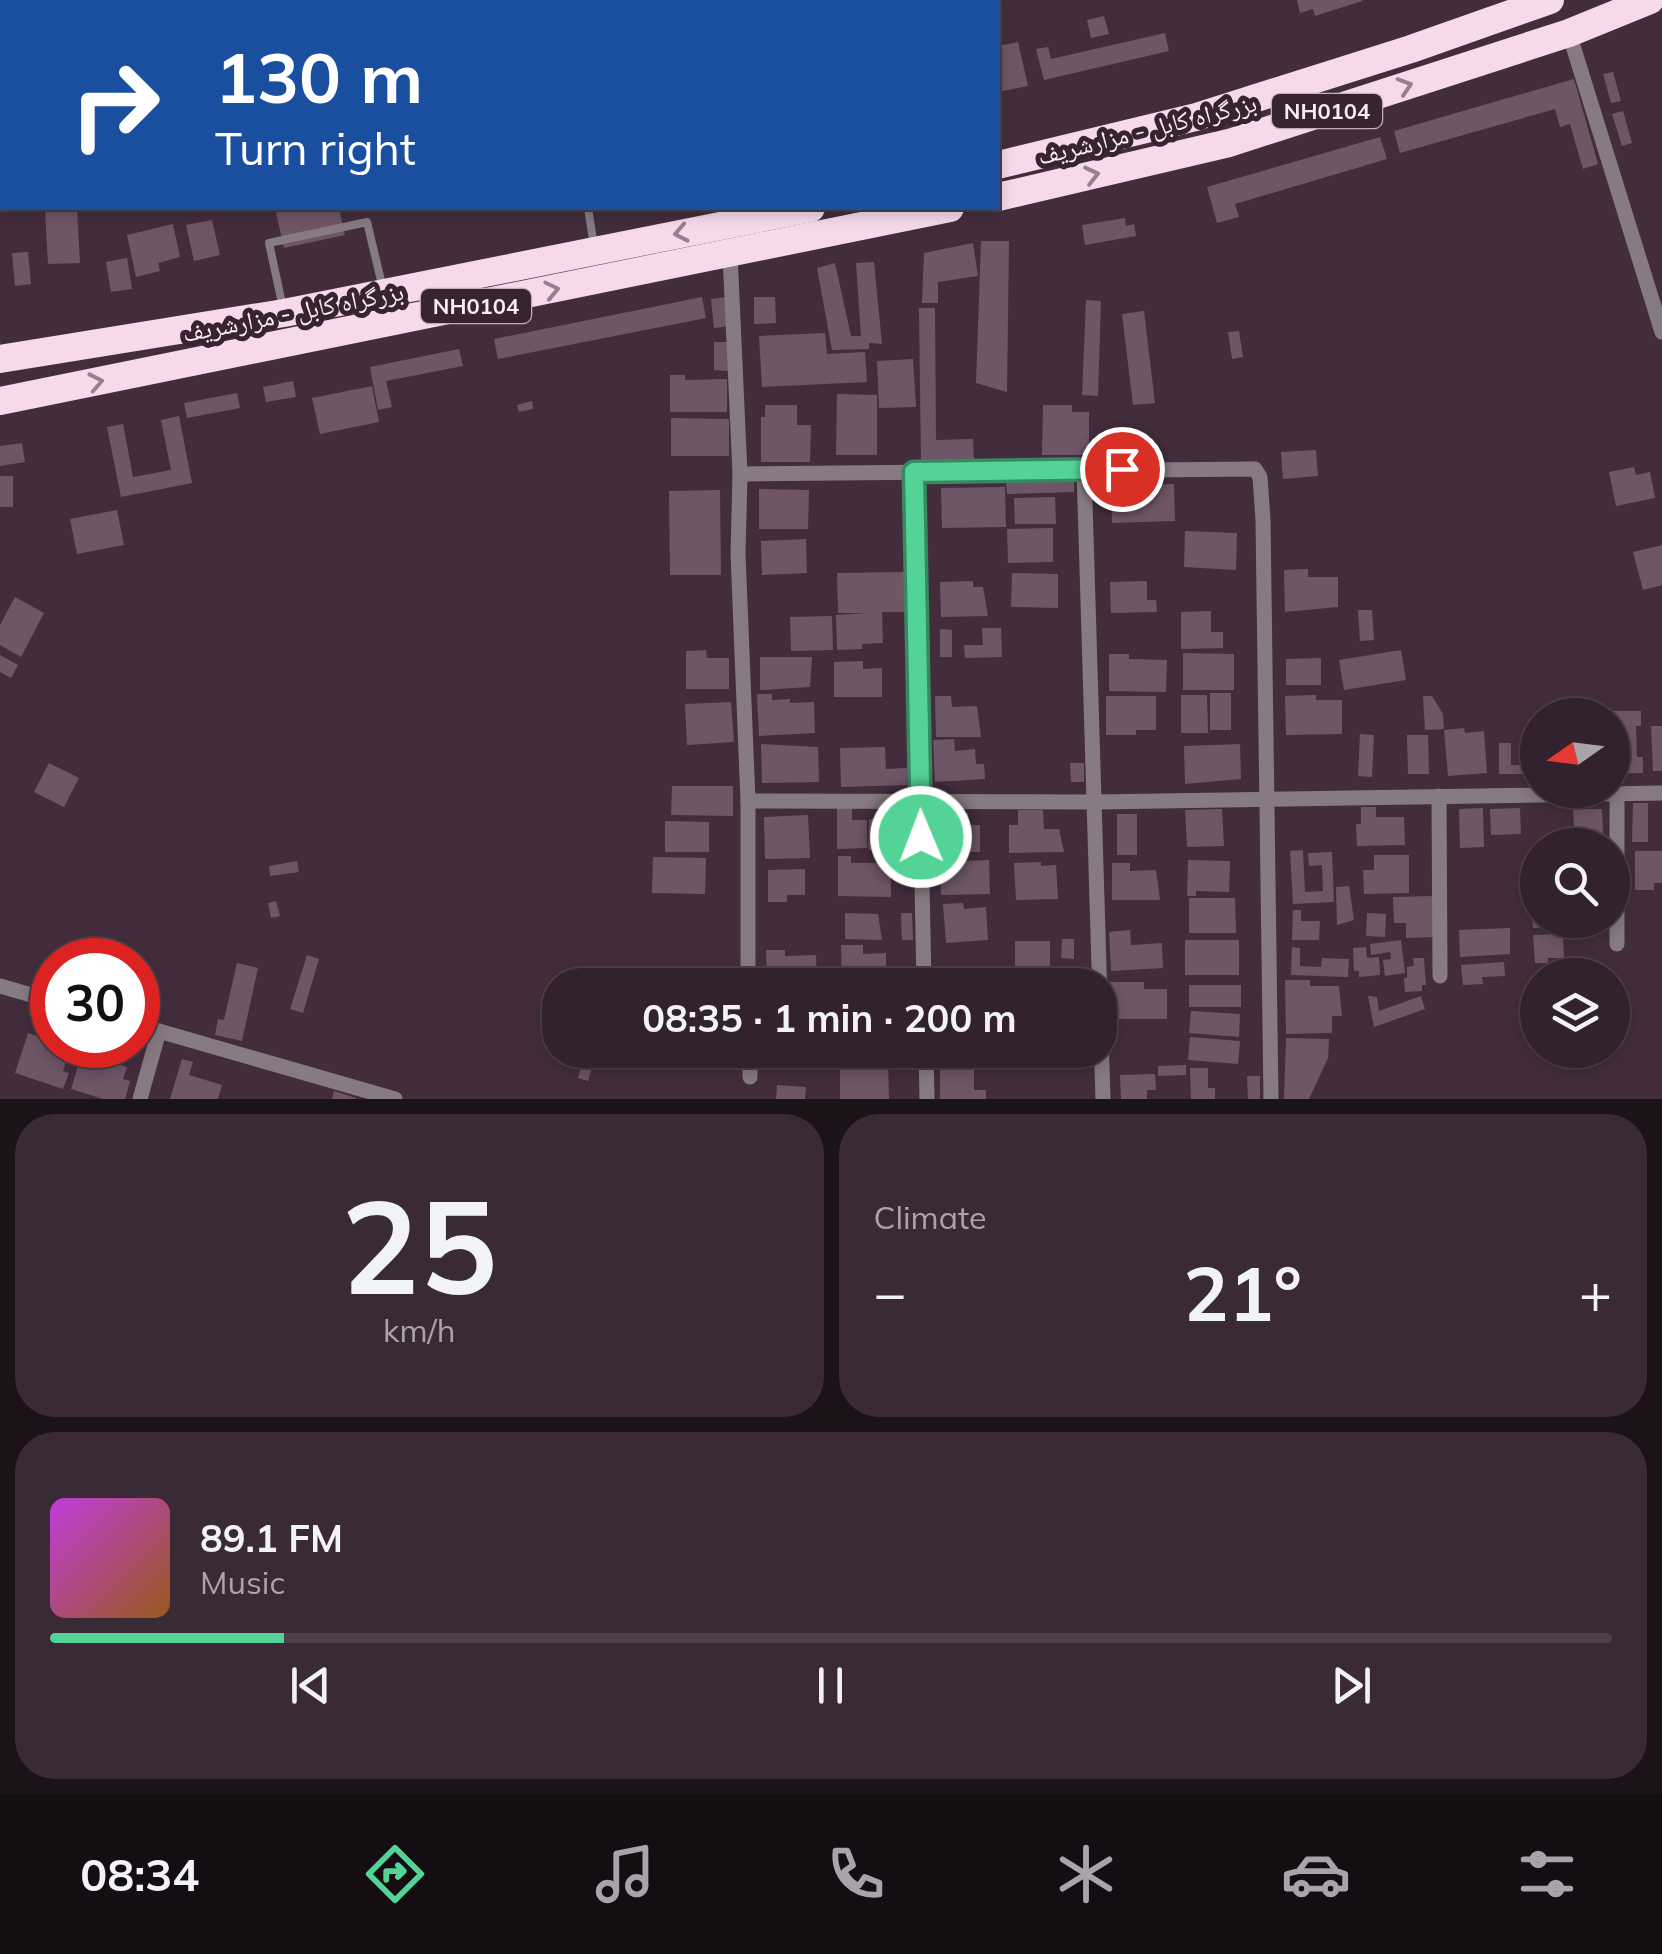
<!DOCTYPE html>
<meta charset="utf-8">
<style>
body{margin:0;font-family:Mulish,"Noto Naskh Arabic",sans-serif;background:#3a2a35;color:#f1f3f6;height:100vh;display:flex;flex-direction:column;font-size:38px;white-space:nowrap}
*{box-sizing:border-box;margin:0}
p{font-size:32px;color:#a8a4aa}
.icon{flex:none;width:55px;height:55px;fill:none;stroke:currentColor;stroke-width:2;stroke-linecap:round;stroke-linejoin:round}
.map{position:relative;height:1099px;overflow:hidden}
.side{display:flex;flex-direction:column;gap:15px;padding:15px;background:#1c1319;flex:1}
.side>*{flex:none}
.top-card{position:absolute;left:0px;top:0px;width:1000px;height:210px;box-shadow:0 5px 15px #0003,0 0 0 2px #4d3f49;background:#1a4fa0;color:#fff;overflow:hidden}
.needle{width:65px;rotate:256deg}
.tools{position:absolute;left:1520px;top:698px;display:grid;gap:20px}
.tools a{display:grid;place-items:center;width:110px;height:110px;border-radius:50%;background:#32222d;box-shadow:0 5px 15px #0003,0 0 0 2px #4d3f49;font-size:50px}
.speed{position:absolute;left:30px;top:938px;display:flex;gap:20px;font-size:50px;font-weight:700;text-align:center}
.speed>*{display:grid;place-content:center;width:130px;height:130px;border-radius:50%;background:#32222d;box-shadow:0 5px 15px #0003,0 0 0 2px #4d3f49;line-height:1}
.speed .limit{border:15px solid #d22;background:#fff;color:#111}
.pin{position:absolute;display:grid;place-items:center;width:85px;height:85px;color:#fff;margin:-42px;border:5px solid #fff;border-radius:50%;box-shadow:0 2px 10px #0007}
.me{position:absolute;width:110px;margin:-55px;rotate:359deg;stroke-linejoin:round;filter:drop-shadow(0 0 8px #0008)}
.turn{display:flex;align-items:center;gap:35px;height:210px;padding:0 50px;font-size:45px}
.turn .icon{width:130px;height:130px;stroke-width:2.5}
.turn b{display:block;font-size:70px;line-height:85px}
.big{font-size:75px;font-weight:700;line-height:1.1}
.side .tile{flex:1;display:flex;flex-direction:column;justify-content:center;gap:15px;min-width:0;padding:0 35px;border-radius:40px;background:#3a2a35}
.side .dial{align-items:center;gap:0}
.dial b{font-size:130px;line-height:1}
.song{display:flex;align-items:center;gap:30px}
.cover{width:120px;height:120px;border-radius:15px;background:linear-gradient(135deg,hsl(290 70% 55%),hsl(30 70% 35%))}
.played{height:10px;border-radius:5px;background:linear-gradient(90deg,#54d396 15%,#4d3f49 15%)}
.keys{display:flex;justify-content:space-around;direction:ltr}
.heat{display:flex;justify-content:space-between;align-items:center;font-size:55px;direction:ltr}
.side .tiles{flex:1;display:grid;gap:15px;grid-template-columns:1fr 1fr}
.tile:last-child{grid-column:span 2}
.trip{position:absolute;left:542px;top:968px;width:575px;height:100px;border-radius:40px;background:#32222d;box-shadow:0 5px 15px #0003,0 0 0 2px #4d3f49;font-weight:700;line-height:100px;text-align:center}
.dock{display:flex;height:160px;justify-content:space-around;align-items:center;background:#140e12;color:#a8a4aa}
.dock .icon{width:70px;height:70px}
.dock .current{color:#54d396}
.dock b{font-size:45px;color:#f1f3f6}
.map>svg:first-child{display:block}
.building{fill:#6e5666}
.lines{fill:none;stroke-linecap:round;stroke-linejoin:round}
.lane{stroke:#867b82;stroke-width:8}
.street{stroke:#867b82;stroke-width:15}
.highway{stroke:#f6daec;stroke-width:28}
.oneway{stroke:#977f8e}
.route-casing{stroke:#378962;stroke-width:25}
.route{stroke:#54d396;stroke-width:18}
.labels{text-anchor:middle;stroke-width:10;stroke-linejoin:round;paint-order:stroke}
.shield{fill:#382431;stroke:#c0afba;stroke-width:2.5}
.shield-label{font-size:22px;font-weight:bold;fill:#faebf4}
.street-label{font-size:25px;fill:#faebf4;stroke:#382431}
</style>
<div class="map">
<svg width="1662" height="1099" viewBox="0 0 1662 1099">
<rect width="100%" height="100%" fill="#432d3c"/>
<g class="building">
<polygon points="1297,0 1362,0 1362,1 1315,16 1313,9 1300,13"/>
<polygon points="1104,16 1109,34 1091,38 1087,20"/>
<polygon points="1165,33 1169,51 1044,80 1036,49 1048,47 1051,59"/>
<polygon points="1018,42 1028,86 998,92 998,46"/>
<polygon points="1613,72 1621,101 1611,103 1603,74"/>
<polygon points="1574,79 1598,164 1583,169 1570,124 1560,127 1555,109 1400,153 1394,131"/>
<polygon points="1623,111 1632,143 1622,146 1612,114"/>
<polygon points="1380,137 1387,159 1235,204 1239,217 1217,223 1207,187"/>
<polygon points="275,208 339,208 345,235 284,248"/>
<polygon points="77,209 80,263 48,264 45,211"/>
<polygon points="1125,218 1126,226 1134,224 1136,236 1085,245 1082,225"/>
<polygon points="212,220 220,255 194,261 186,225"/>
<polygon points="173,224 180,257 158,263 160,271 136,277 127,235"/>
<polygon points="981,241 1009,241 1007,392 976,383"/>
<polygon points="973,243 978,276 938,282 938,303 922,303 924,253"/>
<polygon points="28,252 31,284 15,286 12,253"/>
<polygon points="127,258 132,289 111,292 106,262"/>
<polygon points="874,262 882,344 869,343 869,349 832,350 817,268 835,263 851,336 861,336 856,263"/>
<polygon points="702,297 706,318 498,359 494,339"/>
<polygon points="726,297 729,326 714,328 711,299"/>
<polygon points="754,297 775,297 776,323 754,324"/>
<polygon points="1086,300 1101,301 1098,396 1082,395"/>
<polygon points="919,308 935,308 936,440 973,439 974,461 921,461"/>
<polygon points="1144,311 1155,403 1133,405 1122,314"/>
<polygon points="1239,331 1243,357 1232,359 1228,332"/>
<polygon points="825,333 827,354 865,352 867,382 762,387 759,336"/>
<polygon points="714,342 729,342 728,371 714,370"/>
<polygon points="459,349 463,366 386,381 392,407 378,410 370,367"/>
<polygon points="913,359 916,407 879,408 877,361"/>
<polygon points="670,375 685,375 685,380 727,379 727,412 670,412"/>
<polygon points="293,381 296,397 266,402 263,387"/>
<polygon points="372,386 379,422 320,434 312,398"/>
<polygon points="237,393 240,408 187,418 184,403"/>
<polygon points="837,394 877,395 877,455 836,455"/>
<polygon points="532,401 533,409 519,412 517,405"/>
<polygon points="765,405 797,405 797,425 811,425 810,462 761,462 761,417 765,417"/>
<polygon points="1043,405 1072,405 1072,412 1089,412 1089,455 1042,455"/>
<polygon points="179,416 192,483 121,497 107,427 123,424 133,477 171,470 161,420"/>
<polygon points="671,418 729,419 729,456 671,456"/>
<polygon points="22,443 25,462 0,466 0,446"/>
<polygon points="1141,443 1142,455 1103,456 1103,444"/>
<polygon points="1316,450 1318,476 1283,479 1281,452"/>
<polygon points="1634,467 1636,475 1650,472 1655,498 1616,506 1609,472"/>
<rect x="0" y="476" width="13" height="31"/>
<polygon points="1074,479 1074,492 1007,494 1006,481"/>
<polygon points="1174,484 1175,521 1112,523 1111,486"/>
<polygon points="1005,487 1006,527 942,528 941,488"/>
<polygon points="759,489 809,490 808,529 759,529"/>
<polygon points="720,490 721,575 670,575 669,491"/>
<polygon points="1055,497 1056,524 1015,524 1014,498"/>
<polygon points="117,510 124,545 77,554 70,519"/>
<polygon points="1053,528 1053,562 1008,563 1007,529"/>
<polygon points="1185,531 1237,533 1236,570 1184,567"/>
<polygon points="806,539 807,573 762,575 761,541"/>
<polygon points="1662,545 1662,585 1643,590 1633,552"/>
<polygon points="1308,569 1308,577 1338,577 1338,607 1285,612 1284,570"/>
<polygon points="904,572 905,612 882,612 883,643 862,644 862,649 837,650 836,615 867,613 838,613 837,573"/>
<polygon points="1012,573 1058,574 1058,608 1011,607"/>
<polygon points="973,581 973,587 983,587 988,616 941,617 940,582"/>
<polygon points="1147,581 1147,600 1156,600 1157,612 1111,613 1110,582"/>
<polygon points="15,597 44,613 21,657 0,645 0,625"/>
<polygon points="1358,610 1372,610 1374,640 1360,641"/>
<polygon points="1211,611 1211,632 1223,632 1223,648 1181,649 1181,612"/>
<polygon points="832,616 833,650 791,651 790,617"/>
<polygon points="982,628 1001,628 1002,657 965,658 964,645 983,645"/>
<polygon points="940,629 952,630 952,657 940,657"/>
<polygon points="706,650 707,658 729,658 729,689 686,689 686,651"/>
<polygon points="1401,650 1406,680 1344,690 1339,660"/>
<polygon points="1183,653 1234,654 1234,690 1183,690"/>
<polygon points="1109,654 1129,654 1129,659 1167,660 1166,692 1109,691"/>
<polygon points="0,655 18,665 11,678 0,672"/>
<polygon points="760,657 812,657 810,687 760,690"/>
<polygon points="1321,658 1321,685 1286,685 1286,659"/>
<polygon points="863,661 863,669 882,668 882,697 834,697 834,662"/>
<rect x="1210" y="693" width="21" height="37"/>
<polygon points="757,694 772,694 772,700 790,699 790,703 814,702 815,733 759,736"/>
<polygon points="1181,695 1207,695 1208,733 1181,733"/>
<polygon points="1316,695 1316,700 1342,700 1342,734 1286,735 1285,696"/>
<polygon points="935,696 951,696 952,707 977,706 981,737 936,737"/>
<polygon points="1106,696 1156,696 1156,730 1136,730 1136,735 1106,735"/>
<polygon points="1423,696 1432,696 1443,714 1444,729 1425,730"/>
<polygon points="731,702 734,742 687,745 685,704"/>
<polygon points="1604,711 1641,711 1641,726 1636,726 1637,757 1643,757 1643,773 1612,774 1612,715 1604,715"/>
<polygon points="1651,726 1662,726 1662,771 1653,771"/>
<polygon points="1464,728 1465,733 1484,731 1487,773 1448,776 1444,730"/>
<polygon points="1360,734 1374,735 1372,777 1358,776"/>
<polygon points="1407,735 1428,735 1429,774 1408,774"/>
<polygon points="954,739 955,751 975,749 976,764 984,764 985,779 935,782 933,740"/>
<polygon points="1499,743 1511,743 1511,765 1538,765 1538,774 1499,774"/>
<polygon points="761,744 818,747 819,782 762,783"/>
<polygon points="1240,744 1241,779 1185,784 1184,746"/>
<polygon points="885,747 886,769 907,768 907,785 841,787 840,748"/>
<polygon points="49,763 79,778 64,807 34,792"/>
<polygon points="1070,763 1084,763 1084,782 1071,782"/>
<polygon points="672,786 733,786 733,816 671,815"/>
<polygon points="1633,803 1648,803 1648,842 1632,842"/>
<polygon points="1361,807 1376,807 1376,817 1404,817 1405,845 1357,846 1356,824 1361,824"/>
<polygon points="837,808 852,808 852,820 867,820 867,848 837,849"/>
<polygon points="1483,808 1484,847 1460,848 1459,809"/>
<polygon points="1520,808 1521,834 1491,835 1490,809"/>
<polygon points="1222,809 1224,846 1187,847 1185,810"/>
<polygon points="1573,809 1602,809 1603,833 1586,834 1587,845 1575,845"/>
<polygon points="1018,810 1043,810 1044,829 1059,829 1064,852 1009,853 1009,825 1018,825"/>
<polygon points="937,813 968,813 968,825 980,825 980,852 938,852"/>
<rect x="1117" y="814" width="20" height="41"/>
<polygon points="808,815 810,858 765,859 764,817"/>
<polygon points="869,819 890,820 889,851 868,850"/>
<polygon points="665,821 709,822 709,852 665,852"/>
<polygon points="1303,850 1305,892 1323,891 1322,865 1309,866 1308,853 1332,852 1334,902 1293,904 1290,851"/>
<polygon points="1635,851 1662,851 1662,883 1654,883 1654,890 1635,890"/>
<polygon points="1374,855 1409,855 1409,893 1364,894 1363,870 1374,870"/>
<polygon points="838,856 851,856 851,863 891,863 891,897 838,896"/>
<polygon points="653,857 706,858 705,894 652,893"/>
<polygon points="989,860 990,894 941,895 940,862"/>
<polygon points="1188,860 1230,861 1229,892 1196,891 1196,896 1187,896"/>
<polygon points="297,861 299,872 270,876 269,866"/>
<polygon points="1041,862 1041,866 1056,865 1058,899 1016,900 1014,863"/>
<polygon points="1112,863 1130,863 1130,871 1156,870 1160,900 1112,900"/>
<polygon points="805,869 805,895 787,895 787,902 768,902 768,870"/>
<polygon points="1349,886 1354,920 1337,925 1336,887"/>
<polygon points="1532,890 1538,890 1538,920 1587,920 1588,927 1533,928"/>
<polygon points="1433,896 1435,937 1406,938 1406,923 1394,923 1393,897"/>
<polygon points="1189,898 1235,898 1236,933 1189,933"/>
<polygon points="276,901 280,916 271,918 268,903"/>
<polygon points="963,903 964,909 986,907 988,940 946,943 943,904"/>
<polygon points="1293,910 1301,910 1301,921 1320,921 1319,940 1292,940"/>
<polygon points="845,913 878,914 882,940 845,939"/>
<polygon points="901,913 912,913 913,940 902,940"/>
<polygon points="1367,913 1386,914 1385,937 1366,936"/>
<polygon points="1510,928 1510,954 1460,957 1459,930"/>
<polygon points="1130,930 1131,945 1162,943 1163,968 1111,971 1109,932"/>
<polygon points="1563,934 1564,958 1548,958 1548,963 1535,963 1533,935"/>
<polygon points="1062,939 1074,939 1074,959 1061,958"/>
<rect x="1185" y="940" width="54" height="35"/>
<polygon points="1401,940 1405,973 1385,976 1383,960 1391,959 1390,952 1371,955 1370,944"/>
<rect x="1015" y="941" width="35" height="37"/>
<polygon points="841,945 863,945 863,954 886,953 886,983 842,984"/>
<polygon points="1292,947 1300,948 1300,966 1321,967 1322,958 1349,959 1348,977 1291,975"/>
<polygon points="1366,947 1367,958 1379,957 1380,975 1359,977 1359,971 1354,971 1353,948"/>
<polygon points="766,950 785,950 785,956 816,955 817,982 767,984"/>
<polygon points="307,955 319,959 303,1013 290,1009"/>
<polygon points="1413,958 1424,958 1426,985 1422,985 1422,991 1405,992 1404,978 1407,978 1407,967 1414,966"/>
<polygon points="1504,962 1505,976 1482,977 1483,984 1463,985 1461,965"/>
<polygon points="237,963 258,968 242,1041 215,1035 218,1019 224,1020"/>
<polygon points="654,974 682,976 682,985 653,985"/>
<polygon points="938,979 963,980 963,985 938,985"/>
<polygon points="1285,980 1310,980 1310,986 1339,986 1342,1016 1332,1016 1332,1033 1286,1034"/>
<polygon points="1110,982 1144,982 1144,989 1167,989 1167,1019 1111,1019"/>
<rect x="1189" y="985" width="52" height="22"/>
<polygon points="1368,996 1377,997 1379,1011 1421,996 1425,1009 1374,1027"/>
<polygon points="1191,1011 1240,1014 1239,1037 1189,1033"/>
<polygon points="28,1033 52,1041 52,1045 71,1047 63,1071 69,1073 63,1089 15,1073"/>
<polygon points="1190,1037 1240,1041 1238,1064 1188,1060"/>
<polygon points="1286,1038 1329,1039 1328,1058 1309,1099 1284,1099"/>
<polygon points="586,1050 597,1050 588,1081 578,1078"/>
<polygon points="704,1050 722,1050 721,1058 703,1055"/>
<polygon points="770,1050 826,1050 827,1065 771,1068"/>
<polygon points="848,1050 894,1050 894,1060 848,1059"/>
<rect x="940" y="1050" width="54" height="9"/>
<polygon points="1018,1050 1055,1050 1055,1067 1017,1066"/>
<polygon points="82,1053 127,1067 123,1079 130,1081 125,1099 103,1099 71,1089"/>
<polygon points="182,1059 193,1062 189,1075 222,1085 218,1099 170,1099"/>
<polygon points="888,1063 889,1099 840,1099 840,1064"/>
<polygon points="1186,1065 1186,1075 1158,1076 1158,1066"/>
<polygon points="974,1067 974,1090 986,1090 986,1099 940,1099 940,1068"/>
<polygon points="1190,1068 1208,1068 1208,1088 1215,1088 1215,1099 1191,1099"/>
<polygon points="1155,1074 1156,1090 1147,1090 1147,1099 1121,1099 1120,1075"/>
<polygon points="1247,1076 1260,1076 1260,1099 1248,1099"/>
<polygon points="777,1085 806,1087 805,1099 776,1099"/>
<polygon points="334,1091 356,1098 356,1099 332,1099"/>
</g>
<g class="lines">
<g class="lane">
<polyline points="572,0 572,2"/>
<polyline points="588,208 594,246"/>
<polyline points="283,308 269,243 367,222 383,289"/>
</g>
<g class="street">
<polyline points="1569,33 1662,332"/>
<polyline points="730,254 740,474 738,554 748,801 748,985"/>
<polyline points="1084,469 1103,1099"/>
<polyline points="914,473 924,985"/>
<polyline points="740,474 1255,469 1260,477 1263,520 1271,1099"/>
<polyline points="1617,794 1617,944"/>
<polyline points="1439,796 1440,976"/>
<polyline points="748,801 1096,802 1662,793"/>
<polyline points="0,986 52,1001"/>
<polyline points="138,1025 395,1099"/>
<polyline points="750,1050 750,1077"/>
<polyline points="926,1050 927,1099"/>
<polyline points="140,1099 159,1031"/>
</g>
<g class="highway">
<polyline points="998,165 1196,117 1411,49 1550,0"/>
<polyline points="998,197 1229,143 1569,33 1650,0"/>
<polyline points="0,359 284,313 811,208"/>
<polyline points="0,401 950,208"/>
</g>
</g>
<defs><path id="oneway-chevron" d="M-2-3.5L2.5 0L-2 3.5" fill="none" stroke-width="1.6" stroke-linecap="round" stroke-linejoin="round" transform="scale(2.5)"/></defs>
<g class="oneway">
<use href="#oneway-chevron" transform="translate(1405 86) rotate(-18)"/>
<use href="#oneway-chevron" transform="translate(1092 175) rotate(-13)"/>
<use href="#oneway-chevron" transform="translate(681 233) rotate(169)"/>
<use href="#oneway-chevron" transform="translate(552 290) rotate(-12)"/>
<use href="#oneway-chevron" transform="translate(96 382) rotate(-11)"/>
</g>
<g class="lines">
<g class="route-casing">
<polyline id="route" points="921,837 914,472 1122,469"/>
</g>
<use href="#route" class="route"/>
</g>
<g class="labels">
<g class="shield">
<rect x="1272" y="94" width="110" height="34" rx="8"/>
<rect x="421" y="289" width="110" height="34" rx="8"/>
</g>
<g class="shield-label">
<text x="1327" y="119">NH0104</text>
<text x="476" y="314">NH0104</text>
</g>
<g class="street-label">
<text transform="translate(1147 129) rotate(-14)" y="9">بزرگراه کابل - مزارشریف</text>
<text transform="translate(293 312) rotate(-11)" y="9">بزرگراه کابل - مزارشریف</text>
</g>
</g>
</svg>
<div class="tools">
<a><svg class="needle" viewBox="-14 -14 28 28"><path d="M0-13l5 13h-10z" fill="#e53935"/><path d="M0 13l5-13h-10z" fill="#a8a4aa"/></svg></a>
<a><svg class="icon" aria-label="search" viewBox="0 0 24 24"><circle cx="10" cy="10" r="6"/><path d="M15 15l6 6"/></svg></a>
<a><svg class="icon" aria-label="layers" viewBox="0 0 24 24"><path d="M12 4l9 5-9 5-9-5zM3 14l9 5 9-5"/></svg></a>
</div>
<div class="speed"><div class="limit">30</div></div>
<div class="pin" style="left:1122px;top:469px;background:#d93025"><svg class="icon" aria-label="arrive" viewBox="0 0 24 24"><path d="M6 21V4h12l-3 4 3 4H6"/></svg></div>
<svg class="me" style="left:921px;top:837px" viewBox="-20 -20 40 40"><circle r="17" fill="#54d396" stroke="#fff" stroke-width="3"/><path d="M0-11L8 9 0 5-8 9z" fill="#fff"/></svg>
<div class="trip">08:35 · 1 min · 200 m</div>
<div class="top-card">
<div class="turn"><svg class="icon" aria-label="right" viewBox="0 0 24 24"><path d="M7 20v-9h11M14 6l5 5-5 5"/></svg><div><b>130 m</b>Turn right</div></div>
</div>
</div>
<section class="side">
<div class="tiles">
<div class="tile dial"><b>25</b><p>km/h</p></div>
<div class="tile"><p>Climate</p>
<div class="heat"><a>−</a><b class="big">21°</b><a>+</a></div>
</div>
<div class="tile">
<div class="song"><i class="cover"></i><div><b>89.1 FM</b><p>Music</p></div></div>
<div class="played"></div>
<div class="keys"><svg class="icon" aria-label="previous" viewBox="0 0 24 24"><path d="M18 5L8 12l10 7zM5 5v14"/></svg><svg class="icon" aria-label="pause" viewBox="0 0 24 24"><path d="M8 5v14M16 5v14"/></svg><svg class="icon" aria-label="next" viewBox="0 0 24 24"><path d="M6 5l10 7-10 7zM19 5v14"/></svg></div>
</div>
</div>
</section>
<nav class="dock">
<b>08:34</b>
<svg class="icon current" aria-label="directions" viewBox="0 0 24 24"><path d="M12 3l9 9-9 9-9-9zM9 14v-3h6M13 9l2 2-2 2"/></svg>
<svg class="icon" aria-label="music" viewBox="0 0 24 24"><path d="M9 18V5l10-2v13"/><circle cx="6" cy="18" r="3"/><circle cx="16" cy="16" r="3"/></svg>
<svg class="icon" aria-label="phone" viewBox="0 0 24 24"><path d="M5 4h4l2 5-3 2q2 4 5 5l2-3 5 2v4C11 20 4 13 5 4z"/></svg>
<svg class="icon" aria-label="climate" viewBox="0 0 24 24"><path d="M12 3v18M4 7l16 10M4 17L20 7"/></svg>
<svg class="icon" aria-label="car" viewBox="0 0 24 24"><path d="M5 17H2v-5l4-1 3-4h7l3 4 3 1v5h-3M9 17h6M6 11h13"/><circle cx="7" cy="17" r="2"/><circle cx="17" cy="17" r="2"/></svg>
<svg class="icon" aria-label="filters" viewBox="0 0 24 24"><path d="M4 7h16M4 17h16"/><circle cx="9" cy="7" r="2"/><circle cx="15" cy="17" r="2"/></svg>
</nav>
